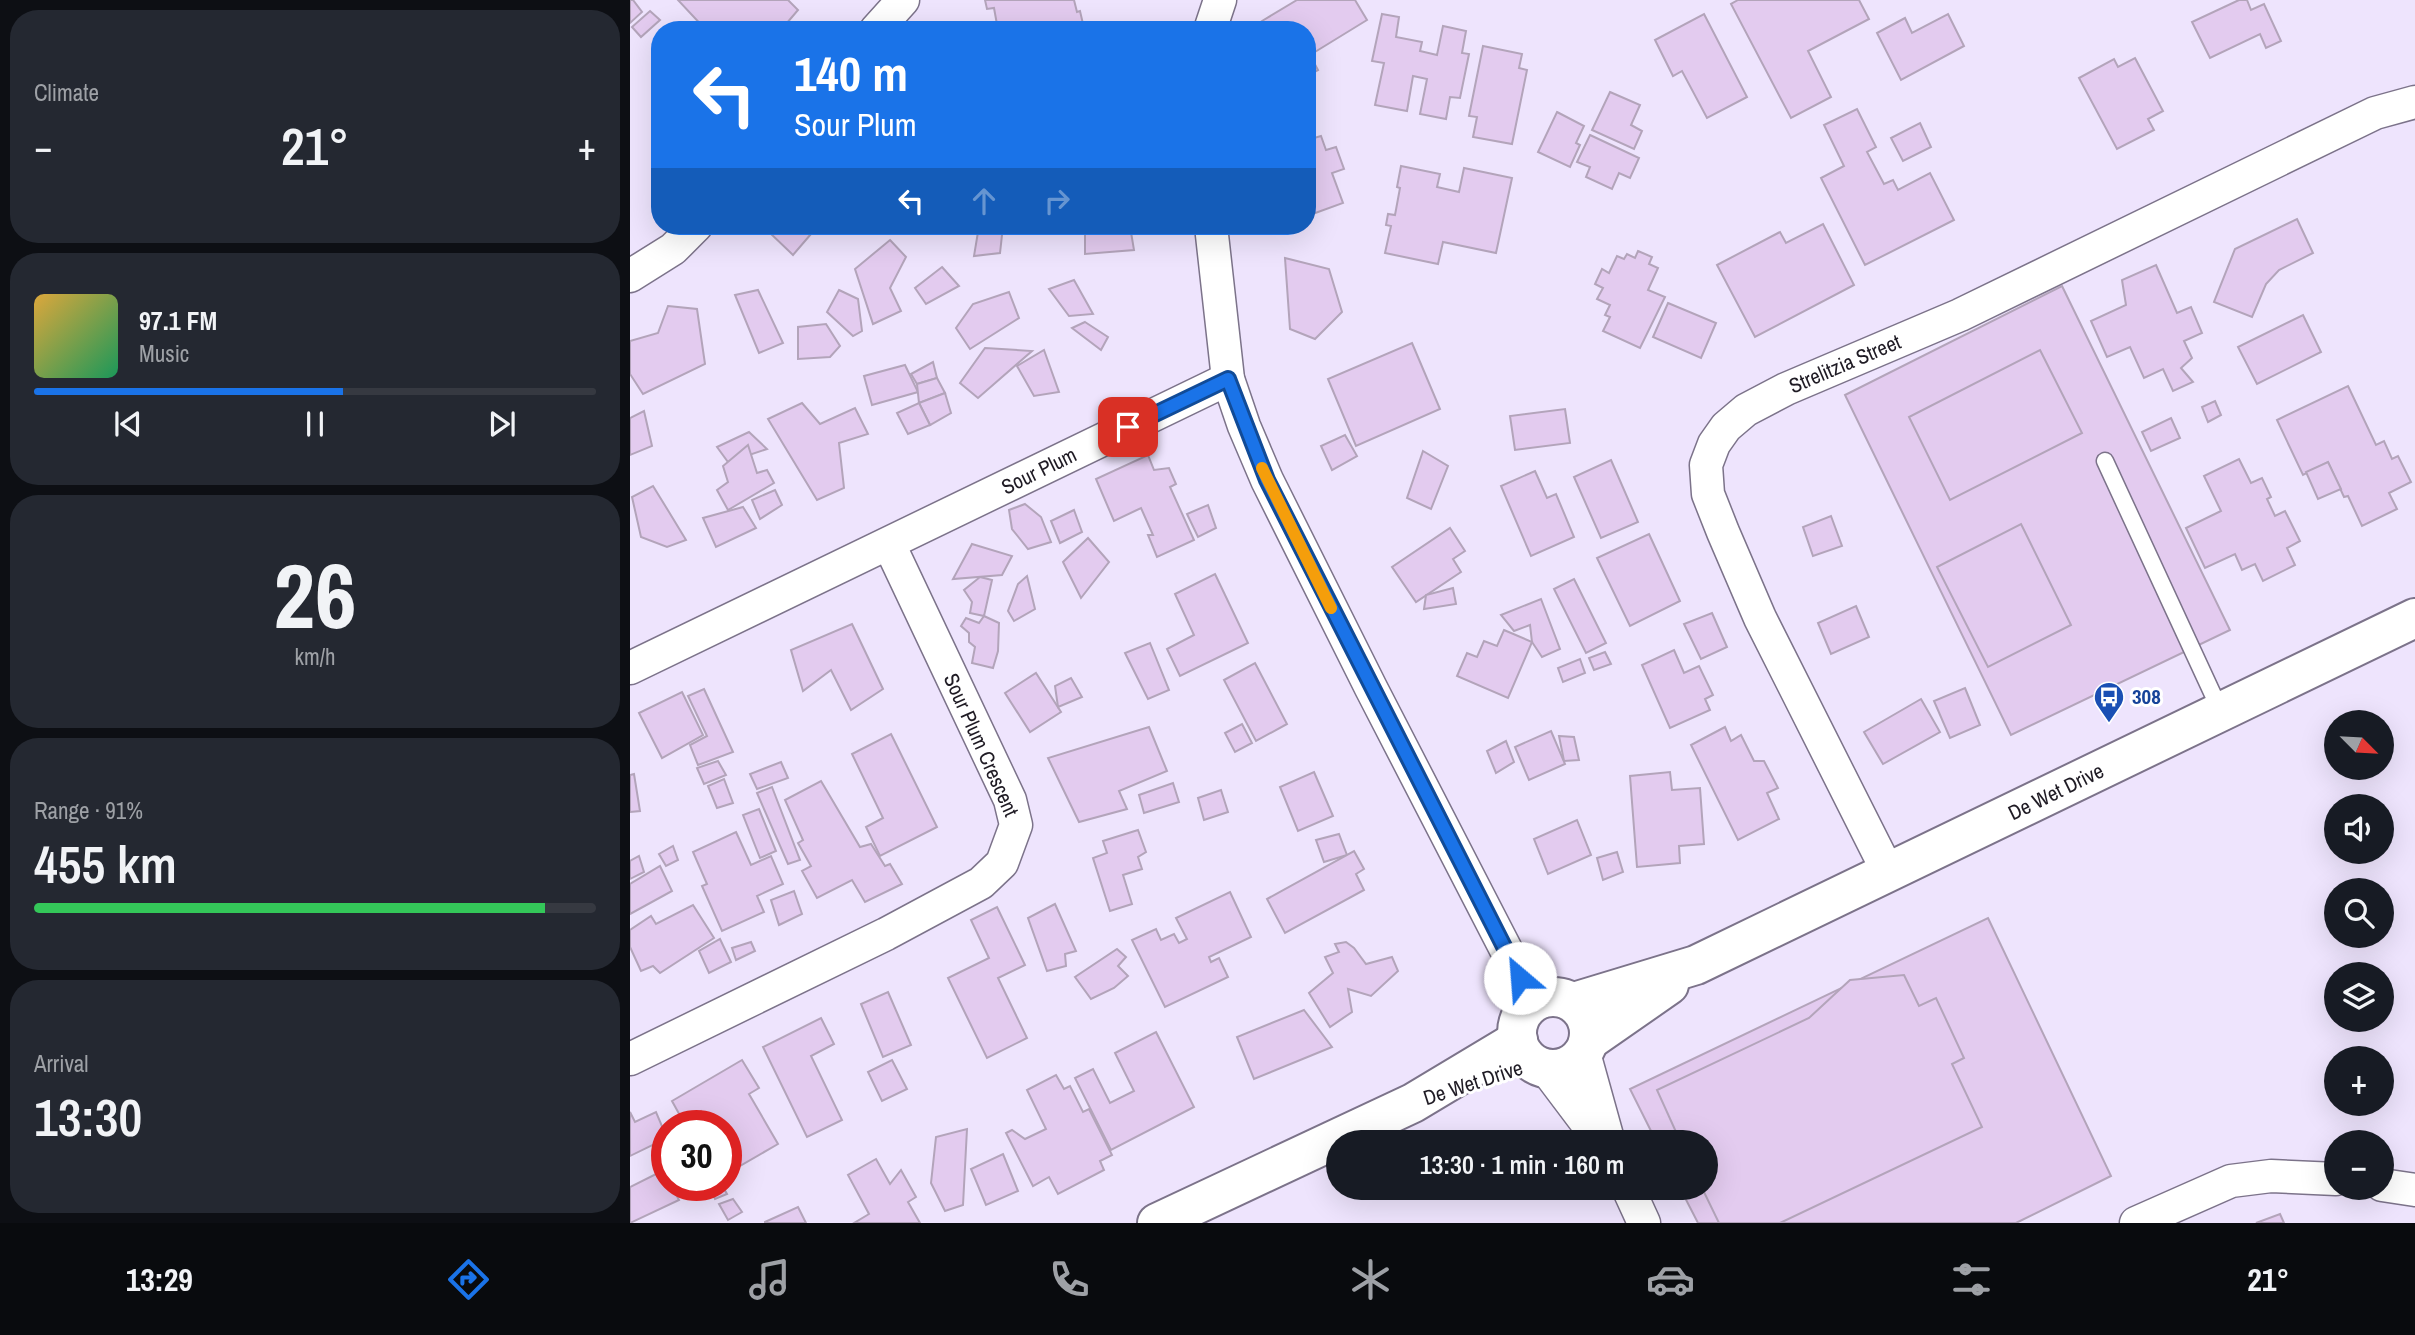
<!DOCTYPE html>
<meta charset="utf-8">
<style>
body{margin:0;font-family:"Archivo Narrow",sans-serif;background:#242831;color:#f1f3f6;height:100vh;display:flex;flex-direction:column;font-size:26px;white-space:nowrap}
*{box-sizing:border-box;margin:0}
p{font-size:23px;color:#9ea1a6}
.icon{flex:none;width:38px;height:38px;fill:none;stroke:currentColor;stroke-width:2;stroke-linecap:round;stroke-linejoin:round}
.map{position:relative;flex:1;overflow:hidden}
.side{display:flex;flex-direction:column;gap:10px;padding:10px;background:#0d0f14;width:630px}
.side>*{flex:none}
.top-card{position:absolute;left:21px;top:21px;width:665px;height:214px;border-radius:28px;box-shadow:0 7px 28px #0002;background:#1a73e8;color:#fff;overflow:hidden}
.needle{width:46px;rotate:114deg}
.fabs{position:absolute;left:1694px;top:710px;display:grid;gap:14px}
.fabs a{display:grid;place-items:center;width:70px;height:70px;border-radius:50%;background:#171b24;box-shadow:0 7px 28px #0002;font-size:35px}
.speed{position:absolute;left:21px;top:1110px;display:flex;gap:14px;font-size:35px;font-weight:700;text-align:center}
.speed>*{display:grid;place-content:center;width:91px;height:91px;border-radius:50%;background:#171b24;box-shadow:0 7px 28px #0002;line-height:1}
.speed .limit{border:10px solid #d22;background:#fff;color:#111}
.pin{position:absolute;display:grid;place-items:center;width:60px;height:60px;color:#fff;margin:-30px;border-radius:14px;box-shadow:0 4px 10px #0006}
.me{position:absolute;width:77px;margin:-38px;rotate:333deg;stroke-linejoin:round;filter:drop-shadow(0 0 5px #0008)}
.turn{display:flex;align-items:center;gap:24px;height:147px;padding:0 28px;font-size:32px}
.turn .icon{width:91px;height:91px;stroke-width:2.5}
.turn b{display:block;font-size:49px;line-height:60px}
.lanes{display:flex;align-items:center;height:66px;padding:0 28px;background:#0003;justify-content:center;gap:35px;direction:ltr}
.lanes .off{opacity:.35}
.big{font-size:52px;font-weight:600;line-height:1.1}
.side .tile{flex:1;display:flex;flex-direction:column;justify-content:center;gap:10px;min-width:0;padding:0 24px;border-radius:28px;background:#242831}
.side .dial{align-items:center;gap:0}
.dial b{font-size:91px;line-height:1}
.song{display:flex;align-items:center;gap:21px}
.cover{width:84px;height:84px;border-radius:10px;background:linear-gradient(135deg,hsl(40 70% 55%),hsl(150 70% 35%))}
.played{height:7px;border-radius:4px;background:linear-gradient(90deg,#1a73e8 55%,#363941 55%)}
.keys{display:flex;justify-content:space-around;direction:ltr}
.heat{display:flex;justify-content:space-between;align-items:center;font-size:38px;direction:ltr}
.charge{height:10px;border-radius:5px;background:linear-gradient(90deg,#34c759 91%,#363941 0)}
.trip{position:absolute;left:696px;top:1130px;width:392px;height:70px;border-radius:35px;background:#171b24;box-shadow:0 7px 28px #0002;font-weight:600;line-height:70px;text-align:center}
.tab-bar{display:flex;height:112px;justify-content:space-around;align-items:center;background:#090b0e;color:#9ea1a6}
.tab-bar .icon{width:49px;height:49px}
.tab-bar .current{color:#1a73e8}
.tab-bar b{font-size:32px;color:#f1f3f6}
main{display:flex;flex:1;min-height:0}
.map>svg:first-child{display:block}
.building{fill:#e3cbef;stroke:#b3a4ba;stroke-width:2}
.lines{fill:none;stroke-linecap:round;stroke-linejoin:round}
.lane-casing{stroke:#7c738a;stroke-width:19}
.street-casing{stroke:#7c738a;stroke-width:35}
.secondary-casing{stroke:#7c738a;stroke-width:42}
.lane{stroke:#fff;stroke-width:16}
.street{stroke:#fff;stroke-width:32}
.secondary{stroke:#fff;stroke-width:38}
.route-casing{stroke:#114b97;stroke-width:18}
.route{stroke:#1a73e8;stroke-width:12}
.slow{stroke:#f59e0b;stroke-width:12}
.labels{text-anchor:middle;stroke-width:6;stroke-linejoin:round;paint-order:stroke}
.street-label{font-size:21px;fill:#1f1b24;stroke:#fff}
.transit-label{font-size:21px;font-weight:bold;fill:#164399;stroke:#fff;text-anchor:start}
</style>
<main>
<section class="side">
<div class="tile"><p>Climate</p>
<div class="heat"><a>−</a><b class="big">21°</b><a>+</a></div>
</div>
<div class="tile">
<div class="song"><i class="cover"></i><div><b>97.1 FM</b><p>Music</p></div></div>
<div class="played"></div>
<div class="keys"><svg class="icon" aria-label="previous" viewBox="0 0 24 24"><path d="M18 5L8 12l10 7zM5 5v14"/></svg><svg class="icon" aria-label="pause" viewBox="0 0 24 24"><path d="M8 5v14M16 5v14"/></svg><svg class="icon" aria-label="next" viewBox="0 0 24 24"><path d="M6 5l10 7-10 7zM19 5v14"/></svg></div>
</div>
<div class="tile dial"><b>26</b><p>km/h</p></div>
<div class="tile"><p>Range · 91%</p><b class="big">455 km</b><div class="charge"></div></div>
<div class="tile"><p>Arrival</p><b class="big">13:30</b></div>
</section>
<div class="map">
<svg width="1785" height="1223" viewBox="0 0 1785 1223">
<rect width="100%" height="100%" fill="#eee4fd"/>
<g class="building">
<polygon points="0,0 3,0 12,12 0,23"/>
<polygon points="48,0 158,0 168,10 151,30 76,30"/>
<polygon points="355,0 444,0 447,12 450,11 453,24 438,26 439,30 368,30 364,8 357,9"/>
<polygon points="667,0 725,0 737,20 680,55 688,70 677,76 677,30 637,30 632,21"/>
<polygon points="1108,0 1229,0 1239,19 1178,51 1201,97 1161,118 1101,4"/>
<polygon points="1609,0 1617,0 1621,10 1634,4 1651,41 1636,48 1630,34 1580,58 1562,22"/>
<polygon points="20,11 30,20 11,37 2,27"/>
<polygon points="752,14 769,17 766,37 792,42 790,51 807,55 813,26 836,31 832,53 839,54 830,98 820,97 816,119 790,114 797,79 783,76 777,111 745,105 754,63 742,61"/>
<polygon points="1074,14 1117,97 1077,118 1052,71 1043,76 1025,40"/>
<polygon points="1318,14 1334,46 1271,80 1247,33 1275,18 1282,33"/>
<polygon points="853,46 892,54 889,68 897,70 882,144 843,137 847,117 839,116"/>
<polygon points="1505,58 1533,111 1518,119 1524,130 1487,149 1449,78 1484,59 1488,67"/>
<polygon points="980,92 1010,105 1001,125 1012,131 1004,149 962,130"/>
<polygon points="1227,109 1246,147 1237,152 1254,184 1263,180 1268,190 1300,173 1324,220 1235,265 1191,178 1214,166 1194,125"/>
<polygon points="927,112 954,126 946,143 950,145 940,167 908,152"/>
<polygon points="1290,123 1301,147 1273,161 1261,138"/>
<polygon points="960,135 1009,158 1000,178 989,173 982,189 956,177 960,167 947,162"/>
<polygon points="691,136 696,150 706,147 714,169 702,173 713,203 677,216 677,140"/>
<polygon points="771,166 810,174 807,187 829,192 834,168 882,178 866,253 813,242 808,264 755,253 761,226 756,225 758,214 765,215 770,188 767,187"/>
<polygon points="1667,219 1683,253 1649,270 1636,284 1622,317 1584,302 1605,249"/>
<polygon points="1193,224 1224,285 1125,337 1087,265 1150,232 1156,243"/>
<polygon points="146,226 173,226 181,234 163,255 140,233"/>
<polygon points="349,226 373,226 370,253 344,256"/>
<polygon points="400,226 500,226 504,250 455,254 455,228"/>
<polygon points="260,240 276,257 260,288 271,311 243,324 225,269"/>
<polygon points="1008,251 1022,257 1019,264 1028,268 1018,290 1035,297 1010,348 973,331 980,317 975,315 980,305 967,299 973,288 965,284 972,269 979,273 987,256 994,259 997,254 1005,258"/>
<polygon points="655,258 699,269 712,312 685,339 660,329"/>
<polygon points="1526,265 1547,313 1561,307 1572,333 1554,341 1562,358 1551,368 1563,382 1543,391 1533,369 1514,378 1500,347 1477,357 1461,321 1496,305 1492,280"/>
<polygon points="312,267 329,286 296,304 285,288"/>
<polygon points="444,280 463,314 439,316 419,289"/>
<polygon points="1432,286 1600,630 1381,735 1215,395"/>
<polygon points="128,290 153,343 129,353 105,295"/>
<polygon points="209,290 228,299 232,331 223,336 197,312"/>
<polygon points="379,292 389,318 340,349 326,328 343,304"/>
<polygon points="1038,303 1086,323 1071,358 1023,337"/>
<polygon points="38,306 67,309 75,364 13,394 0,374 0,341 28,333"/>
<polygon points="1673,315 1691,352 1627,384 1608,347"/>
<polygon points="455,322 478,337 471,350 442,328"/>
<polygon points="196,324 210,346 200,357 168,359 168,327"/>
<polygon points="782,343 810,409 726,446 698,379"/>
<polygon points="355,348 402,351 348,398 330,383"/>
<polygon points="414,350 429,392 404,396 387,366"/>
<polygon points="1410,350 1452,433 1320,500 1279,417"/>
<polygon points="303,362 307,378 287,384 281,374"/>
<polygon points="275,365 288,392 242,405 234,376"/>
<polygon points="307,378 315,393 289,403 287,384"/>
<polygon points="1718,386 1746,445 1754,441 1762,459 1768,456 1781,482 1759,493 1767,509 1732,526 1718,496 1714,497 1698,462 1673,475 1647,420"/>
<polygon points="315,393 321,413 300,425 289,403"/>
<polygon points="1585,401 1591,415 1578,422 1572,407"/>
<polygon points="172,403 190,424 225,408 238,434 209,443 214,488 187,500 138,419"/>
<polygon points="289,403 300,425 278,434 267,413"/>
<polygon points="935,409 940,443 885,450 880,416"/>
<polygon points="14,411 22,446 0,455 0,418"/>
<polygon points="1541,418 1550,438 1521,451 1512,432"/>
<polygon points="119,432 137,449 98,462 87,447"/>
<polygon points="715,435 727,456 702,470 691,446"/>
<polygon points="118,445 127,473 137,470 144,483 98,510 87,490 98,482 93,466"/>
<polygon points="793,451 818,466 801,509 777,498"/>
<polygon points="518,455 524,470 539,468 546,484 540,487 564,540 527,557 518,535 523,535 511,508 484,521 466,479"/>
<polygon points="1609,459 1621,483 1632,478 1641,497 1637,499 1645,516 1655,511 1670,541 1657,548 1665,565 1633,581 1625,564 1612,570 1605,554 1575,568 1556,528 1591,511 1574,476"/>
<polygon points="981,460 1008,522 971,538 944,477"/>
<polygon points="1698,462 1711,489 1688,499 1676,472"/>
<polygon points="905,471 917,498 926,494 944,537 901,556 871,486"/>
<polygon points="23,486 39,512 56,540 37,547 11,537 2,497"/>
<polygon points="145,490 152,505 130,519 122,500"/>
<polygon points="395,504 411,517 421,542 398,549 382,529 379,510"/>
<polygon points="578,505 586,528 568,537 557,514"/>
<polygon points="113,507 126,528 86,547 73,518"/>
<polygon points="444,510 452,532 430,543 421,521"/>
<polygon points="1201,516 1212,546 1183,556 1173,527"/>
<polygon points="1391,524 1441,625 1358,667 1307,567"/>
<polygon points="820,528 835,551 823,559 831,572 786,602 762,567"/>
<polygon points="1019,534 1050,601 1000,626 967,558"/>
<polygon points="458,538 479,562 451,598 433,562"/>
<polygon points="342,544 382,556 372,575 323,579"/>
<polygon points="585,574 618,643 550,676 537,649 564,635 545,594"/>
<polygon points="397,576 405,609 384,621 378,611 388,584"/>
<polygon points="350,577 362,580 354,616 340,613 342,602 334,590"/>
<polygon points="944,579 976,643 956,653 924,589"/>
<polygon points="823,588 826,604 794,609 796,595"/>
<polygon points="911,599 930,649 912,657 902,642 900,625 884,631 871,615"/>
<polygon points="1226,606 1239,637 1201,654 1188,623"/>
<polygon points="1082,613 1097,647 1071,659 1054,624"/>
<polygon points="354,616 369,623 368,651 363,668 342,663 345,647 339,642 339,633 331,626 336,618 349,623"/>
<polygon points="222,624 253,689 221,710 201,670 173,691 161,650"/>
<polygon points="874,630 902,642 878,698 827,676 837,653 847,657 854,641 867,646"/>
<polygon points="520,643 539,690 518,699 495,653"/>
<polygon points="1044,650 1054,673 1069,666 1083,695 1075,699 1080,710 1040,728 1012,665"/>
<polygon points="975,652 981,664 964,670 959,658"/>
<polygon points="950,659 955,673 933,682 928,668"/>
<polygon points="625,663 657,724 626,741 594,680"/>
<polygon points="406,673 431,712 400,732 375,693"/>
<polygon points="441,678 452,697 428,707 425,686"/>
<polygon points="1335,688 1350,725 1320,738 1304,701"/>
<polygon points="74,689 103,752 68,765 60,745 77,736 58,696"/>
<polygon points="52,692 73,735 32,758 9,713"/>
<polygon points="1291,699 1310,732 1253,764 1234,732"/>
<polygon points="612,724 622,743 605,752 595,733"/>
<polygon points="519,727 537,771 489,791 497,809 449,822 418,758"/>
<polygon points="1095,727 1101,741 1111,735 1124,761 1134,761 1148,788 1137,793 1149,819 1108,840 1061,745"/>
<polygon points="921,731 935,764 899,780 885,747"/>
<polygon points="261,734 307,827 250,856 236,827 253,818 222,754"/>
<polygon points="929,736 944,737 949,760 934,761"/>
<polygon points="876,741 884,762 866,773 857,751"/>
<polygon points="88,761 96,775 74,784 67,768"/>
<polygon points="151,762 158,778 127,789 120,774"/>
<polygon points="684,772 703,816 668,831 650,787"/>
<polygon points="1040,772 1042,790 1070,788 1074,844 1049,846 1050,863 1007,867 1000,776"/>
<polygon points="4,774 10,811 0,812 0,775"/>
<polygon points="94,779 103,803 87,808 78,786"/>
<polygon points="191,781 230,847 241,844 255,866 260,864 272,884 235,902 222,880 187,898 172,871 181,866 168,843 173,840 155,800"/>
<polygon points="543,783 549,802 514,813 509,795"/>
<polygon points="142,787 170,860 158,864 127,793"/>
<polygon points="591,790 598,812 574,820 568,798"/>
<polygon points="129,809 146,851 130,858 113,815"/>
<polygon points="947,820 961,855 918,874 904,839"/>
<polygon points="508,830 516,852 508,857 512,869 493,875 502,904 480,911 463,858 477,853 473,841"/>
<polygon points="106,832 121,865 141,856 153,884 127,896 134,912 92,931 72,886 77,884 63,852"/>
<polygon points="709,834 717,855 694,862 686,840"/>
<polygon points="43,846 48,860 36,866 29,854"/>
<polygon points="724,851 734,869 726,874 734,890 655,933 637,899"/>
<polygon points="987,852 993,872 973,880 967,858"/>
<polygon points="9,856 14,872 0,879 0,861"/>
<polygon points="30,866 42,891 0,914 0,884"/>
<polygon points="164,891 172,914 149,925 141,900"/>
<polygon points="600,892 621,937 579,957 581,962 589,958 598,977 535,1007 502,940 526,929 531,940 544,934 549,943 557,939 546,918"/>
<polygon points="425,904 446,951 435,954 436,966 417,971 398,918"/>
<polygon points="63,905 84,938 30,973 23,966 11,971 0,947 0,930 21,916 26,924"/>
<polygon points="367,907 395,965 368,978 397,1038 357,1058 318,978 359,958 341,920"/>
<polygon points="1358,918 1481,1176 1386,1223 1068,1223 1050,1188 1076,1188 1076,1143 1027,1143 1000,1089"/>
<polygon points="90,939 101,962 79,973 69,951"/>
<polygon points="121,942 125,951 106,960 102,948"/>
<polygon points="716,942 724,948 736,964 762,957 768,971 741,996 718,989 722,1012 700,1027 679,993 703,973 695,957 709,952 705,944"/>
<polygon points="487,949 496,957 488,966 498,976 484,988 461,999 445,977"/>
<polygon points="1274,975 1289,1006 1306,998 1334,1058 1322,1064 1352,1127 1150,1223 1089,1223 1072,1188 1076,1188 1076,1143 1051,1143 1027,1090 1179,1018 1220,980"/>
<polygon points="258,992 281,1045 253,1057 231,1004"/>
<polygon points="674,1010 702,1047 624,1079 607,1037"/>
<polygon points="191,1018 204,1044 181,1056 212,1120 177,1137 133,1047"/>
<polygon points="526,1032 564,1107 481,1150 445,1078 463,1069 480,1103 504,1091 485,1053"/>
<polygon points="112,1060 129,1088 119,1094 148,1144 96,1174 96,1125 72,1125 78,1122 71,1111 53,1121 42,1101"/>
<polygon points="262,1060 277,1089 252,1101 238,1072"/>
<polygon points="426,1075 434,1089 440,1086 453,1112 459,1109 482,1155 470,1161 474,1170 428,1194 419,1177 403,1186 376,1133 382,1130 395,1139 416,1129 397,1090"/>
<polygon points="0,1112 5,1122 26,1112 37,1138 0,1156"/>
<polygon points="337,1129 333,1205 315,1211 301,1183 306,1137"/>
<polygon points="373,1154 388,1191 356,1205 341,1169"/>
<polygon points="246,1159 260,1184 271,1170 286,1197 278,1202 290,1223 224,1223 239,1214 218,1175"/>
<polygon points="34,1170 37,1185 41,1185 49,1200 0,1223 0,1187"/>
<polygon points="79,1185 92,1185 97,1194 85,1199"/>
<polygon points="103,1199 112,1212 98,1220 89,1204"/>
<polygon points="168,1207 176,1223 135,1223 135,1222"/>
<polygon points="1650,1214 1654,1223 1626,1223"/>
</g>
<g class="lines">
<g class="lane-casing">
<polyline id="lane" points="1475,461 1591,712"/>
</g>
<g class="street-casing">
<g id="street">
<polyline points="246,30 273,0"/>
<polyline points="580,30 590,0"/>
<polyline points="581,226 598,379 614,426 637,480 741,688 903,1002"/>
<polyline points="0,276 43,249 66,226"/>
<polyline points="0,668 598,379"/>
<polyline points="1259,874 1130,618 1093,532 1078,494 1076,465 1084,444 1096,427 1116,410 1156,389 1330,315 1745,113 1785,102"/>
<polyline points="954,1053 979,1143"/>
<polyline points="0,1059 256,934 351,883 372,863 386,825 380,800 259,544"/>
<polyline points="916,1069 971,1142"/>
<polyline points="1752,1185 1785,1190"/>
<polyline points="998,1188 1014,1223"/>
<polyline points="1506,1223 1601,1181 1641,1176 1706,1179"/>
</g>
</g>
<g class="secondary-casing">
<g id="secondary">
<circle cx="923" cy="1033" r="36"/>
<polyline points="944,1002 1066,965 1785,618"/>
<polyline points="960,1040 1039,985"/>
<polyline points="527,1223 783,1103 888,1040"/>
</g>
</g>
<use href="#lane" class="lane"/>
<use href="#street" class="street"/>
<use href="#secondary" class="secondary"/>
</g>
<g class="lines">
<g class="route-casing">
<polyline id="route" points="498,427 598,379 637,480 890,978"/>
</g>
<use href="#route" class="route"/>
<polyline class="slow" points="632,468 701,608"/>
</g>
<defs>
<g id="bus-pin" transform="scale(1.575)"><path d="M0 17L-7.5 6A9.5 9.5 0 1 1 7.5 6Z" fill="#1a4fb4" stroke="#fff"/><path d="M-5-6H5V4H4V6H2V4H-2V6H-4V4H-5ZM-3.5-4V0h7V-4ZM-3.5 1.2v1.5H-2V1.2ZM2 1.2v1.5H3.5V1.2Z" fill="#fff"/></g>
</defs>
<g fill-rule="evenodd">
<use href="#bus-pin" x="1479" y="697"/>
</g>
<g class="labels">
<g class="street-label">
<text transform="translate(1215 364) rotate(-23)" y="7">Strelitzia Street</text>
<text transform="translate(409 471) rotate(-26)" y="7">Sour Plum</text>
<text transform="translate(351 745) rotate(66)" y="7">Sour Plum Crescent</text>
<text transform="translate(1426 792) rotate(-26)" y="7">De Wet Drive</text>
<text transform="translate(843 1083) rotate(-18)" y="7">De Wet Drive</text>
</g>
<g class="transit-label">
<text x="1502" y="704">308</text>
</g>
</g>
</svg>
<div class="fabs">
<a><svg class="needle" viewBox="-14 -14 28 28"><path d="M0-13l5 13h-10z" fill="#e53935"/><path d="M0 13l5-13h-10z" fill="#9ea1a6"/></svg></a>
<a><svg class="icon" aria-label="sound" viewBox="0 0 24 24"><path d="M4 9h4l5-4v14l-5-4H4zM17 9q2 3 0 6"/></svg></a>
<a><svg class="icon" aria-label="search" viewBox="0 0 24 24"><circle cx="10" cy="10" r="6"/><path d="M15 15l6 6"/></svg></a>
<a><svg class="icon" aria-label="layers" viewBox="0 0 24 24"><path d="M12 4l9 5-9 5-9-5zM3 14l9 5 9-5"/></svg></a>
<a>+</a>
<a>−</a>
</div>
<div class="speed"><div class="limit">30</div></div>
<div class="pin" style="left:498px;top:427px;background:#d93025"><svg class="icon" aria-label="arrive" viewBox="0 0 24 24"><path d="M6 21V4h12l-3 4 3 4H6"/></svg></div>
<svg class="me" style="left:890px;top:978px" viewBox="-20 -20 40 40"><circle r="19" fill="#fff"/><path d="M0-13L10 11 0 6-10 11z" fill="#1a73e8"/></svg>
<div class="trip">13:30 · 1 min · 160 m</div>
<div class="top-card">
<div class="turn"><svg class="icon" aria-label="left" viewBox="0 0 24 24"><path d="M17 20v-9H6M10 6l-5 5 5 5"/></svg><div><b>140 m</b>Sour Plum</div></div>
<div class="lanes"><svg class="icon" aria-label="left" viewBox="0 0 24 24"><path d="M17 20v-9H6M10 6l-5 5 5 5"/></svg><svg class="icon off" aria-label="ahead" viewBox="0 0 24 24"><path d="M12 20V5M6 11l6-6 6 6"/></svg><svg class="icon off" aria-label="right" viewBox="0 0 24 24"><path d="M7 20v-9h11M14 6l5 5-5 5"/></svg></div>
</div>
</div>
</main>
<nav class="tab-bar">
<b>13:29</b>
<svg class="icon current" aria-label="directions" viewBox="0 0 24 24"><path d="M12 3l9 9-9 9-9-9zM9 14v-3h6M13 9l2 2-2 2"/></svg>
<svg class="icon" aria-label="music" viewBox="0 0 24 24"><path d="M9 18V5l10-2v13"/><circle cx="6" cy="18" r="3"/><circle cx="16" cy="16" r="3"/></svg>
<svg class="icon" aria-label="phone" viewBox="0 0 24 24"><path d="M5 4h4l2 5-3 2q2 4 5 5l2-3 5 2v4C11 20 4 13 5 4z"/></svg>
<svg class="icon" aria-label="climate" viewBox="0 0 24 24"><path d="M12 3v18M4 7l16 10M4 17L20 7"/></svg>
<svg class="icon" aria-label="car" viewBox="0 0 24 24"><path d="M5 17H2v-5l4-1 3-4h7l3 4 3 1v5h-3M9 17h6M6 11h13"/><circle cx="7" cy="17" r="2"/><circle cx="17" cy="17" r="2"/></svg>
<svg class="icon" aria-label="filters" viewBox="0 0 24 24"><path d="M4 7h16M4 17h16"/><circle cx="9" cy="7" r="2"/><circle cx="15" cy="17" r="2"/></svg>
<b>21°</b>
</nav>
